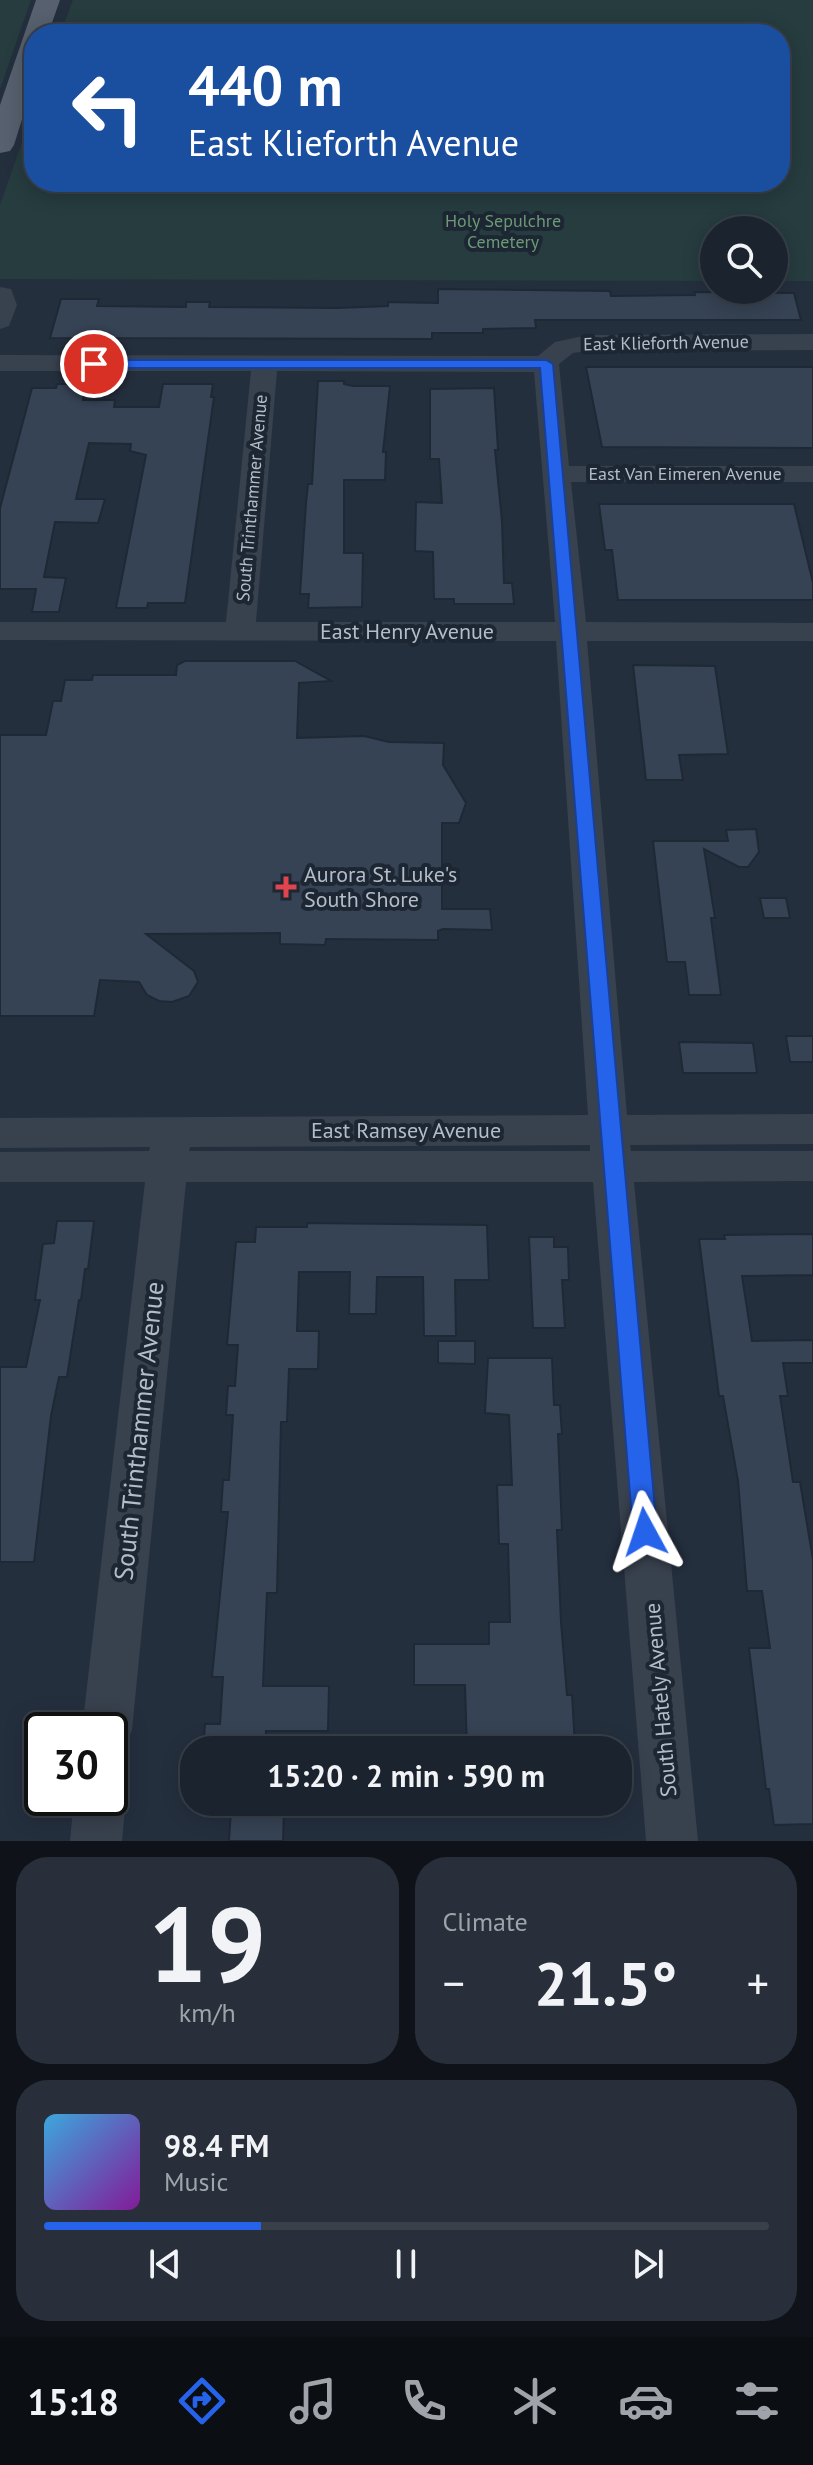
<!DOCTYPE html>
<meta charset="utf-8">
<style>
body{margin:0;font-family:"PT Sans",sans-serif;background:#282f3a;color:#f1f3f6;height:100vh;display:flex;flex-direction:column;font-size:30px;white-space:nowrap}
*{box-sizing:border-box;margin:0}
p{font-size:26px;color:#a0a4aa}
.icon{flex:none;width:44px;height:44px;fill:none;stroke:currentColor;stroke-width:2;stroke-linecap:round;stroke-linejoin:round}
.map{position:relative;height:1841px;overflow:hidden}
.side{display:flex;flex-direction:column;gap:16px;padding:16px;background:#0f1319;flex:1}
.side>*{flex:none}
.guide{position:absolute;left:24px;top:24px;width:766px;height:168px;border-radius:32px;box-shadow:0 4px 20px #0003,0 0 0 2px #39404a;background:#1a4fa0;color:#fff;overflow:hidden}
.fabs{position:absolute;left:700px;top:216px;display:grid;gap:16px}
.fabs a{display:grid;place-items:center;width:88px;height:88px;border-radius:50%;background:#1b232e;box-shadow:0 4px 20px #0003,0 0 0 2px #39404a;font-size:40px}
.speed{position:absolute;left:24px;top:1712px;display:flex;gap:16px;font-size:40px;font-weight:700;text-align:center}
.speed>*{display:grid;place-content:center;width:104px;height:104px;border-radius:50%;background:#1b232e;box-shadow:0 4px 20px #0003,0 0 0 2px #39404a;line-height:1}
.speed .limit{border:4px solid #111;border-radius:12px;background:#fff;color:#111}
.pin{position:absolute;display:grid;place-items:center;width:68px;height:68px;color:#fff;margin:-34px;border:4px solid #fff;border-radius:50%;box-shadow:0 2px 8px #0007}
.me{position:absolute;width:88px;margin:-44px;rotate:355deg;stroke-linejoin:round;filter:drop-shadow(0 0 6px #0008)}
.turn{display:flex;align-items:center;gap:28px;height:168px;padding:0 32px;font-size:36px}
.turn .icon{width:104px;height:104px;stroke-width:2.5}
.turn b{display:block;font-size:56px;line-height:68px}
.big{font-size:60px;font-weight:700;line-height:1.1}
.side .tile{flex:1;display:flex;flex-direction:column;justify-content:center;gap:12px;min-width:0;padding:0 28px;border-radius:32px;background:#282f3a}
.side .dial{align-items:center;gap:0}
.dial b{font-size:104px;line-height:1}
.song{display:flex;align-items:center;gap:24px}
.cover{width:96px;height:96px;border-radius:12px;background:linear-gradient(135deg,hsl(200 70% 55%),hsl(290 70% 35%))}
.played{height:8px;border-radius:4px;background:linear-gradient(90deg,#2563eb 30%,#39404a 30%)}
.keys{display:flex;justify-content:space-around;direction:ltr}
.heat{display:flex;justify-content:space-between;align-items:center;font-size:44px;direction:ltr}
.side .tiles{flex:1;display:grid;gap:16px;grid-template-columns:1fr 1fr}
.tile:last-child{grid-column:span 2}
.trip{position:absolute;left:180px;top:1736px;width:452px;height:80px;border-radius:32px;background:#1b232e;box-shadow:0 4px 20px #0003,0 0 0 2px #39404a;font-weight:700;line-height:80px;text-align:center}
.menu{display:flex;height:128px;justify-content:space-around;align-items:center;background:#0b0e12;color:#a0a4aa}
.menu .icon{width:56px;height:56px}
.menu .on{color:#2563eb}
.menu b{font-size:36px;color:#f1f3f6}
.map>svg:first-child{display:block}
.green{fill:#263c3f}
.building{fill:#364354;stroke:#1f2835;stroke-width:2}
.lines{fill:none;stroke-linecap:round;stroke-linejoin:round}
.minor{fill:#38414e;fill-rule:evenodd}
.major{fill:#56606e;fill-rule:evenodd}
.route{fill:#2563eb;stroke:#184099;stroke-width:2}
.health-dot{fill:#e0444e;stroke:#1d2633;stroke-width:3}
.labels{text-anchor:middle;stroke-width:8;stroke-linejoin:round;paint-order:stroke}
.far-park-label{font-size:18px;fill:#6b9a76;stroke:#1d2633}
.far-street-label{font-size:18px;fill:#b4bcc9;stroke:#1d2633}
.street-label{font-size:22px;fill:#b4bcc9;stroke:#1d2633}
.poi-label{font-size:22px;fill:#b4bcc9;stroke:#1d2633;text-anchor:start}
.near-street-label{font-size:26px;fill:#b4bcc9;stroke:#1d2633}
</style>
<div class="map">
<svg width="813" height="1841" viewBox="0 0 813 1841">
<rect width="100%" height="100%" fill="#242f3e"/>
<g class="green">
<polygon points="0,0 31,0 0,89"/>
<polygon points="73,0 813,0 813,281 774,281 774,230 714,230 714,281 0,279 0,205 34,108 34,182 780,182 780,34 60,34"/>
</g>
<g class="building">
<polygon points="438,289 610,291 611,296 695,295 694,292 794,293 801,320 535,320 536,328 483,329 483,333 432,333 432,339 50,338 61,299 99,299 97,306 186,307 186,302 210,302 209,307 336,308 388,306 388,302 438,303"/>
<polygon points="586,367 813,367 813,448 602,447"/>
<polygon points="318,381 344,381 344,384 353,386 390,386 383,452 386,452 385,480 344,480 344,553 363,553 362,607 308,608 309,594 300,594 306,503 308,484 312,484"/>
<polygon points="57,384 85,384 83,400 115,400 114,407 159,407 163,384 213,384 211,397 214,397 185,603 148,603 147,608 116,608 146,455 130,451 131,444 89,443 76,499 105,499 98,523 55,522 44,577 66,578 59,612 32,612 36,589 0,589 0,508 32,388 56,388"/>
<polygon points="494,388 498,450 495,450 502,521 504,583 512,583 514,604 454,604 454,599 434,599 433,552 415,551 416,502 442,503 439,459 430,459 430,389"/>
<polygon points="599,504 794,504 813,583 813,600 618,600 612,550 605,550"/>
<polygon points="185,661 295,661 331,681 299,683 297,738 364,736 389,742 444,743 443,765 466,803 459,823 442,823 442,909 490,909 492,930 443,929 438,931 438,940 326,939 325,945 280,944 280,933 146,934 194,971 198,982 189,996 172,1002 159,1001 147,995 139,982 100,980 94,1016 0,1016 0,735 46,735 53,701 61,701 65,680 92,680 93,675 176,675 177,665"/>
<polygon points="633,665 715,666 728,754 679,755 683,780 646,780"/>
<polygon points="756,829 759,852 748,867 739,867 704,849 715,918 711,918 721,995 689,995 685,962 667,962 653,841 728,841 726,830"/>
<polygon points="760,898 786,898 790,918 764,918"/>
<polygon points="786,1036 813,1036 813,1062 790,1062"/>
<polygon points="679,1042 753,1043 757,1073 683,1073"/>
<polygon points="57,1221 94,1221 88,1269 85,1269 81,1300 79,1300 67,1377 59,1377 51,1416 34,1562 0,1562 0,1367 26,1367 40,1300 35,1300 43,1244 54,1243"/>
<polygon points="307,1223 487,1225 489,1280 455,1280 456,1336 424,1336 423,1277 377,1277 376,1314 349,1314 350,1272 299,1272 297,1331 319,1331 318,1369 289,1369 287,1422 281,1422 277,1593 267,1593 263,1686 329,1686 328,1731 266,1731 265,1750 203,1750 205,1724 220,1724 223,1677 212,1677 228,1512 221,1512 223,1480 229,1480 233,1415 226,1415 228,1386 235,1386 238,1345 227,1345 236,1242 255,1242 256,1227 307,1227"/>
<polygon points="813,1234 813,1275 742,1276 752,1341 813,1340 813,1363 783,1363 788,1396 780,1396 793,1482 800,1482 813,1560 813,1824 774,1825 769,1789 766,1789 749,1648 770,1648 762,1591 747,1591 738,1481 723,1396 719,1396 699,1239 725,1239 724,1235"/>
<polygon points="529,1237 554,1237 554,1247 568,1247 569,1280 562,1280 565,1328 533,1328"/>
<polygon points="438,1341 475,1341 475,1364 438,1363"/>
<polygon points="488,1358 552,1358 554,1405 560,1405 562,1434 558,1434 562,1530 557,1530 561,1622 567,1695 572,1695 575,1745 536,1745 536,1750 467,1750 465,1685 414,1685 414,1644 489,1644 489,1622 510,1622 508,1544 499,1544 497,1485 512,1485 509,1415 485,1413"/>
<polygon points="231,1810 284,1810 283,1841 229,1841"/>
</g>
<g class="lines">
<g class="minor">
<polygon points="0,287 11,289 17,305 9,326 0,329"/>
<path d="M813 334V350L588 351 573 353 559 364 569 466H813V482H571L586 622 813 623V641H587L627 1115 813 1114V1144L630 1145 631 1151H813V1181L634 1182 698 1841H646L593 1182H186L132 1730 125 1747 110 1753V1730H82L145 1182H0V1152L149 1151 150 1147 0 1148V1118L588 1115 556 641 0 640V622H226L251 371H0V355L538 356 555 342 588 335ZM277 371 534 372 555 622H256ZM590 1145V1151H189L190 1147Z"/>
<polygon points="110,1777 118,1780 126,1798 122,1841 70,1841 74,1798 110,1798"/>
</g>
<polygon class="major" points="36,0 60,0 48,34 34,34 34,81 14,145 10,151 0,153 0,105"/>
</g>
<polygon class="route" points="546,360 553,364 657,1532 653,1540 645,1543 637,1540 633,1532 540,368 94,368 87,364 94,360"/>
<path class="health-dot" d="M282 875h8v8h8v8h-8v8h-8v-8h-8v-8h8z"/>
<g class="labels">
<g class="far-park-label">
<text x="503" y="227">Holy Sepulchre<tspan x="503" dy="21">Cemetery</tspan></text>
</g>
<g class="far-street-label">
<text transform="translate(666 343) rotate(-1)" y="6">East Klieforth Avenue</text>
<text x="685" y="480">East Van Eimeren Avenue</text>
<text transform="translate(252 498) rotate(-85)" y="6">South Trinthammer Avenue</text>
</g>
<g class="street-label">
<text x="407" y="639">East Henry Avenue</text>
<text x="406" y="1138">East Ramsey Avenue</text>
<text transform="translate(660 1700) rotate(-95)" y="8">South Hately Avenue</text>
</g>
<g class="poi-label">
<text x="304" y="882">Aurora St. Luke's<tspan x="304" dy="25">South Shore</tspan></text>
</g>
<g class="near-street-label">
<text transform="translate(139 1431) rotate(-84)" y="9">South Trinthammer Avenue</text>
</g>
</g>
</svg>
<div class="fabs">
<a><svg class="icon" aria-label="search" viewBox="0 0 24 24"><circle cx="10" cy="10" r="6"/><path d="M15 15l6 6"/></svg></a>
</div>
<div class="speed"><div class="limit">30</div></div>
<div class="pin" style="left:94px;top:364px;background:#d93025"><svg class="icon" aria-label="arrive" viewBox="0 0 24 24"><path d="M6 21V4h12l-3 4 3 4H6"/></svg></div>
<svg class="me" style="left:645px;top:1532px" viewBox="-20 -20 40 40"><path d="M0-17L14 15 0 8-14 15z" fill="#2563eb" stroke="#fff" stroke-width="4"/></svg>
<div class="trip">15:20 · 2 min · 590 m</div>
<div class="guide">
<div class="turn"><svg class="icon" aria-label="left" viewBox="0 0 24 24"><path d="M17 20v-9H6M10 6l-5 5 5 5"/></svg><div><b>440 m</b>East Klieforth Avenue</div></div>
</div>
</div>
<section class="side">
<div class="tiles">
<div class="tile dial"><b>19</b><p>km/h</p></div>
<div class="tile"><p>Climate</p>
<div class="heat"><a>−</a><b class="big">21.5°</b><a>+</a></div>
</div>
<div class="tile">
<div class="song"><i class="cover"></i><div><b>98.4 FM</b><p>Music</p></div></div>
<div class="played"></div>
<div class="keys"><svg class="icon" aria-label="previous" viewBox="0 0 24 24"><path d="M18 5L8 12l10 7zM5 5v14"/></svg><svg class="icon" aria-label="pause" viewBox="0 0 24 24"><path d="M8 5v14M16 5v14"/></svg><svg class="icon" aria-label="next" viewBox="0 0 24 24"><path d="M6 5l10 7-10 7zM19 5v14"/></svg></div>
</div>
</div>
</section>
<nav class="menu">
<b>15:18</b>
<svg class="icon on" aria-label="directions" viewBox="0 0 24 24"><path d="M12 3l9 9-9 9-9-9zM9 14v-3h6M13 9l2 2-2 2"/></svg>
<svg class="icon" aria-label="music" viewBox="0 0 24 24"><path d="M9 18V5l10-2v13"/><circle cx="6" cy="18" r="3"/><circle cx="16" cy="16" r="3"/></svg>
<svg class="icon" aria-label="phone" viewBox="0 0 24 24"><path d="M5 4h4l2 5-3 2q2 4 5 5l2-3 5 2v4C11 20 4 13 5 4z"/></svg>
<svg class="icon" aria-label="climate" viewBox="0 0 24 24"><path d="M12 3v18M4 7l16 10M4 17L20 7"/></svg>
<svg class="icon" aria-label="car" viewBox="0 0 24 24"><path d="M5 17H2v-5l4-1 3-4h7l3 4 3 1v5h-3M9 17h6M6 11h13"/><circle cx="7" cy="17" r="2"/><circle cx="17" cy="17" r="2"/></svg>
<svg class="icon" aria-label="filters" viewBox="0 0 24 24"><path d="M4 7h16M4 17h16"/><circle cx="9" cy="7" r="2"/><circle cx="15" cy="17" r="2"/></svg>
</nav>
